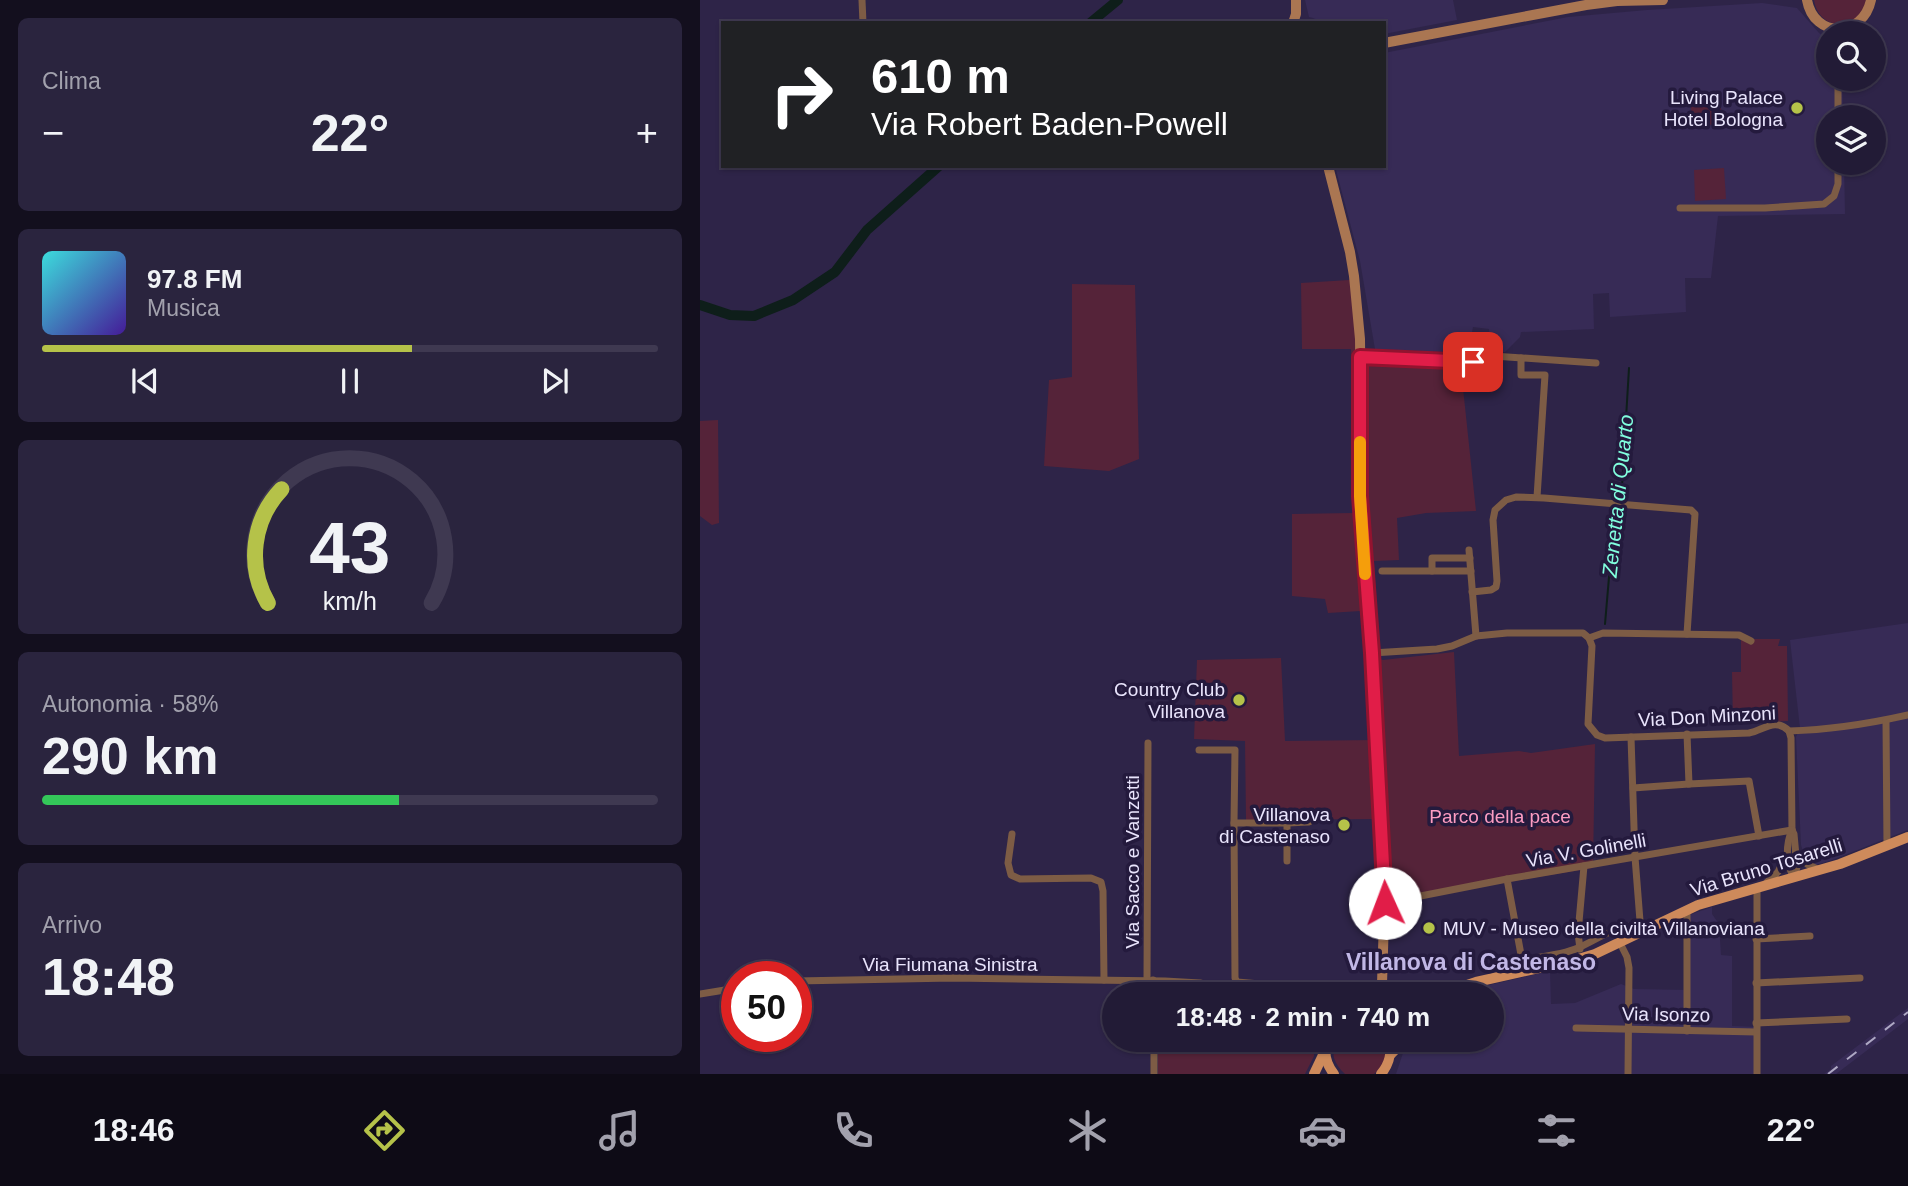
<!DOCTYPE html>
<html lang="it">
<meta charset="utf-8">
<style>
body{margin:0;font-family:Arial,sans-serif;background:#2a243e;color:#f1f3f6;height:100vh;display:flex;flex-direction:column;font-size:26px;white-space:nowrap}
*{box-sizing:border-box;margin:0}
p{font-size:23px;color:#a2a1ad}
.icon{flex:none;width:38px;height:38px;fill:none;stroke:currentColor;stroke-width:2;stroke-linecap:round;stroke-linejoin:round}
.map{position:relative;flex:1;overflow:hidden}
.sheet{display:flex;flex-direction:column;gap:18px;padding:18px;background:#130f1e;width:700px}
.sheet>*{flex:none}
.hud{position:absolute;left:21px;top:21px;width:665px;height:147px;border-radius:0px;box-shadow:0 2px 5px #0004,0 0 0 2px #3f3951;background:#202124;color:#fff;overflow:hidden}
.buttons{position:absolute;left:1116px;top:21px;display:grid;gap:14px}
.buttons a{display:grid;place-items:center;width:70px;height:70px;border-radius:50%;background:#221b36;box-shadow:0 2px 5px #0004,0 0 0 2px #3f3951;font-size:35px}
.speed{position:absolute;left:21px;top:961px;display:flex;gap:14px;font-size:35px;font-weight:700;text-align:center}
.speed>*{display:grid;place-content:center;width:91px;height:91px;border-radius:50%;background:#221b36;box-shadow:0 2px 5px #0004,0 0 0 2px #3f3951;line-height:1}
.speed .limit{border:10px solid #d22;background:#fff;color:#111}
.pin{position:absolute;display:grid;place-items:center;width:60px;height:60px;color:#fff;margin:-30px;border-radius:14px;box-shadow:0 4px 10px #0006}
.me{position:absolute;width:77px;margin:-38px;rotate:358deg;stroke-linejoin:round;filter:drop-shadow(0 0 5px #0008)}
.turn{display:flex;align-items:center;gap:24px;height:147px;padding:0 35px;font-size:32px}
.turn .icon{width:91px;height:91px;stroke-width:2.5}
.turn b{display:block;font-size:49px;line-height:60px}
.big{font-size:52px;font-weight:700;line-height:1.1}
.sheet .tile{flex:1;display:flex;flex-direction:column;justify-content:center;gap:10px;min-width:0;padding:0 24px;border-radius:10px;background:#2a243e}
.sheet .dial{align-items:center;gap:0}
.dial svg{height:182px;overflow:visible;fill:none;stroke:#3f3951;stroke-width:7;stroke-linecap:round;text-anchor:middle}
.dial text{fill:#f1f3f6;stroke:none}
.song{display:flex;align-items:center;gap:21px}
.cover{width:84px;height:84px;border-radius:10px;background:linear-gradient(135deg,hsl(180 70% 55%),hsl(260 70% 35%))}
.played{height:7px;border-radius:4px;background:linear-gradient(90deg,#b5c249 60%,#3f3951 60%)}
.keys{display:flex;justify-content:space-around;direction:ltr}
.heat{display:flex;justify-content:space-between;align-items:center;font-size:38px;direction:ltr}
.charge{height:10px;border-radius:5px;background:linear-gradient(90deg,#34c759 58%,#3f3951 0)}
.trip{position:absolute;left:402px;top:982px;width:402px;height:70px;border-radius:35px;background:#221b36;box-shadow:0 2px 5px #0004,0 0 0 2px #3f3951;font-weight:700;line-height:70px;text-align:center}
.tabs{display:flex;height:112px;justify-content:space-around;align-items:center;background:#0e0b16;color:#a2a1ad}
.tabs .icon{width:49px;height:49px}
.tabs .active{color:#b5c249}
.tabs b{font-size:32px;color:#f1f3f6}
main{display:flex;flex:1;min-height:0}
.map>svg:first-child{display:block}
.built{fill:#372b56}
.green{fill:#552339}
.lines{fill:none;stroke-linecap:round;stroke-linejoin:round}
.stream{stroke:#0e1e1a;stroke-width:2}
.river{stroke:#0e1e1a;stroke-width:10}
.street{stroke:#7d5c45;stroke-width:7}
.secondary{stroke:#aa7652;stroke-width:10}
.primary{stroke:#ce8a5b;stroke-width:10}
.rail{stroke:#aea8c4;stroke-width:2;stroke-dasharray:12 12;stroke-linecap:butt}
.route-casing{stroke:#92132f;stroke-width:18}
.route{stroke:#e11d48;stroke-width:12}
.slow{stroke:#f59e0b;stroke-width:12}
.poi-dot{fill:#b5c249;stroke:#241a3d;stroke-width:2.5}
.labels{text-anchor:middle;stroke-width:7;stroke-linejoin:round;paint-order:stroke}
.poi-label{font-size:19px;fill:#e9e4fc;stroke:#241a3d;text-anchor:end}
.street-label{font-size:19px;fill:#e9e4fc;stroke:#241a3d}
.park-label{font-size:19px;fill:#fc9cc2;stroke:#241a3d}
.water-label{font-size:21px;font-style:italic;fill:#81fede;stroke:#241a3d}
.quarter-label{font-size:23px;font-weight:bold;fill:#c1b7e6;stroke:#241a3d}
</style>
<main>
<section class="sheet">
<div class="tile"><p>Clima</p>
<div class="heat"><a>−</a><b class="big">22°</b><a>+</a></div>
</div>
<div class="tile">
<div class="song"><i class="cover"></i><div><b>97.8 FM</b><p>Musica</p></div></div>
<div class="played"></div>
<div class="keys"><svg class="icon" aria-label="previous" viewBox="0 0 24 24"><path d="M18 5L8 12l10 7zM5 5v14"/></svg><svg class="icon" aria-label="pause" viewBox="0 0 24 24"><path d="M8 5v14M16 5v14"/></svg><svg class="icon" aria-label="next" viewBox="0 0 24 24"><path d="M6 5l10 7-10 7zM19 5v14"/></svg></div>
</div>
<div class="tile dial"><svg viewBox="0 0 100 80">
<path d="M14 69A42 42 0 1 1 86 69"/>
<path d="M14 69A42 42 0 0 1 20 19" stroke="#b5c249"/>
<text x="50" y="56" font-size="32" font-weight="700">43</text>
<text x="50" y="72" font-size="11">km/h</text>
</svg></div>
<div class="tile"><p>Autonomia · 58%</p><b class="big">290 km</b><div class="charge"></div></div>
<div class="tile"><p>Arrivo</p><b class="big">18:48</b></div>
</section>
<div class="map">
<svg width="1208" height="1074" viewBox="0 0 1208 1074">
<rect width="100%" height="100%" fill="#2e2448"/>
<g class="built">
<polygon points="605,0 753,0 757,20 684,34 684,23 624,23 613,18 609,17"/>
<polygon points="1062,3 1097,8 1119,33 1129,40 1129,79 1142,79 1143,117 1129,117 1129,163 1144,163 1145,214 1018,216 1011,278 985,278 986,312 910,317 909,293 893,294 894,329 821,332 820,337 805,352 791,352 789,329 773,327 768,353 675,349 660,261 635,166 684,166 684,53 868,17 947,10"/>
<polygon points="1208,623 1208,830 1132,860 1116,865 1111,863 1106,860 1101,845 1096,737 1100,728 1090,640"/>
<polygon points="1012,907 1012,914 1019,924 1021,955 1032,956 1032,1026 1060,1027 1060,1074 696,1074 703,1053 715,1040 793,1040 793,994 765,994 785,986 850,971 851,1004 875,1003 921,984 934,989 989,990 989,915"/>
<polygon points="1208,1008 1208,1019 1136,1074 1124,1074 1131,1069 1131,1066"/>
</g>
<g class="green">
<path d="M1114 0H1166C1162 32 1119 33 1114 0Z"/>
<polygon points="1020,93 1022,124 992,126 990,95"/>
<polygon points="1024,168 1026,199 995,201 994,170"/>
<polygon points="649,280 655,280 662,356 795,366 787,383 763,388 776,511 726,513 697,518 699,560 674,561 677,610 628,613 625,599 592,596 592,514 653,513 651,349 602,349 601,283"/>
<polygon points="372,284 435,285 439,459 409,471 344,466 349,380 372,377"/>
<polygon points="18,420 19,523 12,525 0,516 0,421"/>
<polygon points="1041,639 1080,639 1078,646 1087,646 1088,721 1033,724 1032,672 1041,672"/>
<polygon points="754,652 759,756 819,751 831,753 895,744 893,868 686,902 684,819 546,820 545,741 494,739 497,660 581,658 585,741 676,740 673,657 683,660"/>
<polygon points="459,986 500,989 520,994 459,994"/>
<polygon points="458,1040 614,1040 614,1056 605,1074 458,1074"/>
<path d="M636 1040H683C688 1053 685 1065 674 1074H645C634 1064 630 1053 636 1040Z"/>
</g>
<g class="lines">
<g class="stream">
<polyline points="915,502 916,497 922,486 929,368"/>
<polyline points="905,624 915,507"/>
</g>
<g class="river">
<polyline points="390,23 418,0"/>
<polyline points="0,305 30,315 54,316 93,300 135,272 167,230 239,166"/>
</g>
<g class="street">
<polyline points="162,0 163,23"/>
<polyline points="1138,117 1138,79"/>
<polyline points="980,208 1065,208 1124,204 1134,196 1138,184 1138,163"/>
<polyline points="660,357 773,362 793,356 896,363"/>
<polyline points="821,358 821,375 845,375 837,497"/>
<polyline points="769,550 776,636"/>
<polyline points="770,558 732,558 732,571 771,571"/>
<polyline points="682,571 732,571"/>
<polyline points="772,592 791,590 796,587 797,581 793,520 795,510 806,500 816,497 844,498 991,510 995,514 987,634"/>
<polyline points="889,638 903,633 1039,635 1051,641"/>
<path d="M672 653 737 649 752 646 776 636 807 633H883L889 638 892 646 888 724 897 735 905 738 1049 733C1064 730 1075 717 1089 731 1129 730 1168 724 1208 715"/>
<polyline points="1186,721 1187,846"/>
<polyline points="1089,731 1091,738 1092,830 1094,834 1097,867 1094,877"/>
<polyline points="987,734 989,784 1049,781 1059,836"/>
<polyline points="931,737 935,857 940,921 931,926"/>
<polyline points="499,750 535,750 534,823 535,978 537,982 560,984 557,994"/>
<polyline points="933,788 989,784"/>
<polyline points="534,823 587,823 587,861"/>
<polyline points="587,823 609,822"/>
<path d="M1092 830C1086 843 1085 864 1094 877"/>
<polyline points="312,834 308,863 311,875 320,879 391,878 401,882 403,891 404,980"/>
<polyline points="1096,852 1107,864 1119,870"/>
<path d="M807 879 822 960C840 957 862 955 878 948 896 940 912 928 931 926L936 935"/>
<polyline points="1067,882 1078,872 1086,855"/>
<polyline points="685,903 807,879 1092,830"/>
<polyline points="987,910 987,1031"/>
<polyline points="1056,939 1110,936"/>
<polyline points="920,943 927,957 929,968 928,1074"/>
<polyline points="880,949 878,933 884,866"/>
<polyline points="447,980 448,743"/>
<polyline points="453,980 454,994"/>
<polyline points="96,981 253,978 465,981 500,983 547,994"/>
<polyline points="776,982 779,990 782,991 784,994"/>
<polyline points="1056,983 1160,978"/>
<polyline points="560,984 628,985"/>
<polyline points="0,994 37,988"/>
<polyline points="1056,1023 1147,1019"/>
<polyline points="876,1028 1056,1032"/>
<polyline points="454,1040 454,1074"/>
<polyline points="1057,1074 1057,887"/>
</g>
<g class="secondary">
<path d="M1107 0C1114 39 1163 38 1171 0"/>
<polyline points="593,23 596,14 596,0"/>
<polyline points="684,43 886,5 917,1 963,0"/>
<polyline points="628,166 650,252 654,276 660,339 662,534 672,653 685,885 682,984 680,994"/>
</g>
<g class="primary">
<polyline points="750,994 761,987 776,982 875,960 895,954 998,905 1140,864 1208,837"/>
<path d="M627 1040C623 1053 626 1064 634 1074"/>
<polyline points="691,1054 705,1040"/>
<polyline points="614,1074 624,1053"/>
<path d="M681 1074C690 1063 692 1053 689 1040"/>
</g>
<polyline class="rail" points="1128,1074 1208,1012"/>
</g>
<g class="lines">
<g class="route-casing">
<polyline id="route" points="685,903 672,653 660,496 660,357 773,362"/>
</g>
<use href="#route" class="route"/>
<polyline class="slow" points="660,442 660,496 665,574"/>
</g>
<g class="poi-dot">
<circle cx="1097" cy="108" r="7"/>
<circle cx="539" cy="700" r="7"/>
<circle cx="644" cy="825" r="7"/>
<circle cx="729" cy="928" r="7"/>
</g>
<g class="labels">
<g class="poi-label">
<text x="1083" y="104">Living Palace<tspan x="1083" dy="22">Hotel Bologna</tspan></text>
<text x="525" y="696">Country Club<tspan x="525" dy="22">Villanova</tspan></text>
<text x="630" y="821">Villanova<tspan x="630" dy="22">di Castenaso</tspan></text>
<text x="743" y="935" text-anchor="start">MUV - Museo della civiltà Villanoviana</text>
</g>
<g class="street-label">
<text transform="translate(1007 716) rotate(-3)" y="7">Via Don Minzoni</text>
<text transform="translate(886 850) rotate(-10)" y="7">Via V. Golinelli</text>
<text transform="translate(432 862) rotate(-90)" y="7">Via Sacco e Vanzetti</text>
<text transform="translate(1066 867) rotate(-17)" y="7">Via Bruno Tosarelli</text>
<text x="250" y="971">Via Fiumana Sinistra</text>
<text transform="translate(966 1014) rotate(1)" y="7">Via Isonzo</text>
</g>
<g class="park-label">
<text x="800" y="823">Parco della pace</text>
</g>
<g class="water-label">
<text transform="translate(918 496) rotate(-84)" y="7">Zenetta di Quarto</text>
</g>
<g class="quarter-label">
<text x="771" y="970">Villanova di Castenaso</text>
</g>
</g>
</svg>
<div class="buttons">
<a><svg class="icon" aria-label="search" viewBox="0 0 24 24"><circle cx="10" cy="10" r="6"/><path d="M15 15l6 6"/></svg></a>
<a><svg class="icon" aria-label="layers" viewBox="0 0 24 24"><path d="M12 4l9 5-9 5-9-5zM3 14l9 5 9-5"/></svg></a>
</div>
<div class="speed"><div class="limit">50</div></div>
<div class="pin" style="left:773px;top:362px;background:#d93025"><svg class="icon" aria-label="arrive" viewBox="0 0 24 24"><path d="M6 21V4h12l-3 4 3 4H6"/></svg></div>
<svg class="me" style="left:685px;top:903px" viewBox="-20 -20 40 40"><circle r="19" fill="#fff"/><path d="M0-13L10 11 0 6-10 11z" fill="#e11d48"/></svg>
<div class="trip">18:48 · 2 min · 740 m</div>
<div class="hud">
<div class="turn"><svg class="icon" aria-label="right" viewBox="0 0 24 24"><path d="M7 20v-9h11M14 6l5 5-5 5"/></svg><div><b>610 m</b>Via Robert Baden-Powell</div></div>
</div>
</div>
</main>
<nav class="tabs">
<b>18:46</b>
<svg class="icon active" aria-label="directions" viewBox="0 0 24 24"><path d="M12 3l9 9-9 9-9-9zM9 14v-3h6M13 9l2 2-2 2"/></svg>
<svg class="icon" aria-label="music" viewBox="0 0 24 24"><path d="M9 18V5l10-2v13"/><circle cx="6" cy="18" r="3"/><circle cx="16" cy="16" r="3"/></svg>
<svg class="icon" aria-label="phone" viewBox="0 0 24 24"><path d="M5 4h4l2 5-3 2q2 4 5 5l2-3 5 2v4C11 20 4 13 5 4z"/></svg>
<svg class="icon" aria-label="climate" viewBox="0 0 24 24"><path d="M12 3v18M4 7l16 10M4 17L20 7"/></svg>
<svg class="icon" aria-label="car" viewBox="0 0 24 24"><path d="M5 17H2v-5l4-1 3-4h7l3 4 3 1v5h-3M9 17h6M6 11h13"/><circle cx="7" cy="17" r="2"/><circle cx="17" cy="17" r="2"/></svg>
<svg class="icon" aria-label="filters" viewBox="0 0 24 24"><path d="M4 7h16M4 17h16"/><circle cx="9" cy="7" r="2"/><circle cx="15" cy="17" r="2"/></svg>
<b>22°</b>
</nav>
